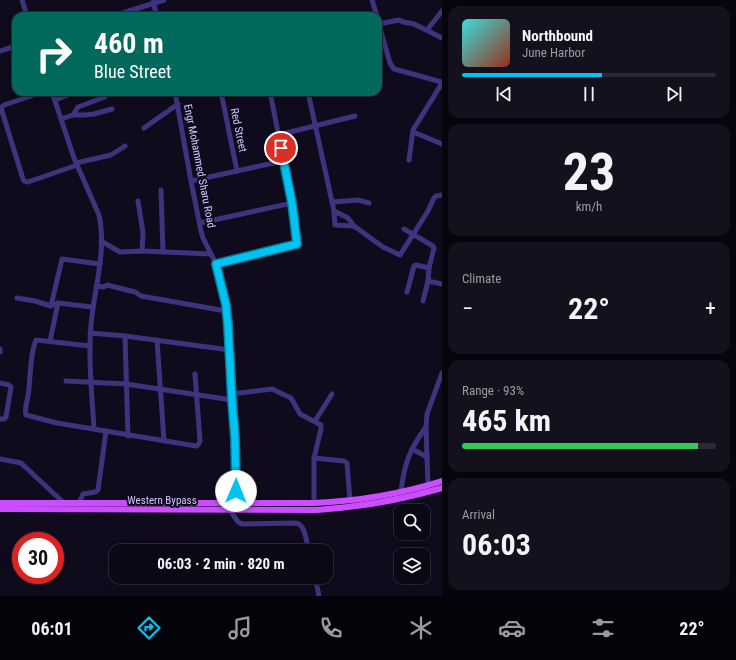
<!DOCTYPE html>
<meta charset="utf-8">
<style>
body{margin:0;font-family:"Roboto Condensed",sans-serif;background:#14111f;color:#f1f3f6;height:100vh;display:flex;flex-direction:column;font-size:15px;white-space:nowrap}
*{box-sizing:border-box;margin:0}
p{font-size:13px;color:#9a9aa1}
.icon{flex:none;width:22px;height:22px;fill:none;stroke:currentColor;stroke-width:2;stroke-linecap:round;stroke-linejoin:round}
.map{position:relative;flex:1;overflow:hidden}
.details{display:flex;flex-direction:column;gap:6px;padding:6px;background:#06040c;width:294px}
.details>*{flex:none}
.top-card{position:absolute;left:12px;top:12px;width:370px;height:84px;border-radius:12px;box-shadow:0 2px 6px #0003,0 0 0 1px #2b2935;background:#00695c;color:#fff;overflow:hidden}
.buttons{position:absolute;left:394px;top:504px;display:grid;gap:8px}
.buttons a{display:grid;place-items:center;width:36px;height:36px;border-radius:8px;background:#0b0816;box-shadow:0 2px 6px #0003,0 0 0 1px #2b2935;font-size:20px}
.speed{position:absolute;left:12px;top:532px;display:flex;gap:8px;font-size:20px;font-weight:700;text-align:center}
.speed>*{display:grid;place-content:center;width:52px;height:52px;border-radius:50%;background:#0b0816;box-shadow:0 2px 6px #0003,0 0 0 1px #2b2935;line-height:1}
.speed .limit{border:6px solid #d22;background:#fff;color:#111}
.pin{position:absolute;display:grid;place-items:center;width:34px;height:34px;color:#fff;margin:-17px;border:2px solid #fff;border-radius:50%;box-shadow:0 1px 4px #0007}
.me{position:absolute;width:44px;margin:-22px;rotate:1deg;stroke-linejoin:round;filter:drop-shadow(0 0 3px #0008)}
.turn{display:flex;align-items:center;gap:14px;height:84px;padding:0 16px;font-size:18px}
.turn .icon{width:52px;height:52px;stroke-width:2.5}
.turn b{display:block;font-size:28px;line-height:34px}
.big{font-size:30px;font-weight:700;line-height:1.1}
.details .tile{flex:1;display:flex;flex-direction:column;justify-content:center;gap:6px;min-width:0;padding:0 14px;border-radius:12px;background:#14111f}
.details .dial{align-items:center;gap:0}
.dial b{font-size:52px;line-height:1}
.song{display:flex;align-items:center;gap:12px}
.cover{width:48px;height:48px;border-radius:6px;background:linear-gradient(135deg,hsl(180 70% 55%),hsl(10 70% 35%))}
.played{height:4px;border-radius:2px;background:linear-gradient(90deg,#00c3f1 55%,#2b2935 55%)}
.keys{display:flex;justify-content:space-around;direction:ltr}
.heat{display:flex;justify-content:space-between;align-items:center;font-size:22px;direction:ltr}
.charge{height:6px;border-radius:3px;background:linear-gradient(90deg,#34c759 93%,#2b2935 0)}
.trip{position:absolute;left:109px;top:544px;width:224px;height:40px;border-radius:12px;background:#0b0816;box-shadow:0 2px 6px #0003,0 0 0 1px #2b2935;font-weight:700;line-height:40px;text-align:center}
.tab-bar{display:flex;height:64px;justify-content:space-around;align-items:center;background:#040309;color:#9a9aa1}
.tab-bar .icon{width:28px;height:28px}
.tab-bar .on{color:#00c3f1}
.tab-bar b{font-size:18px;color:#f1f3f6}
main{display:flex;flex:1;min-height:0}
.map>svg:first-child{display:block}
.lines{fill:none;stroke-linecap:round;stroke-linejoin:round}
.minor{stroke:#3d347d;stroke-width:5}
.major{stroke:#cc4dff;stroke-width:6}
.route-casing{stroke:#007f9d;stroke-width:10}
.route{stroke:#00c3f1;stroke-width:7}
.labels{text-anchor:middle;stroke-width:4;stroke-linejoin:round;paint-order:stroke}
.street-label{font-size:11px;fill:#d2c6ff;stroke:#0f0b1d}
</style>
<main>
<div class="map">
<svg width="442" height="596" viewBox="0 0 442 596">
<rect width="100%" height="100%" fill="#0f0b1d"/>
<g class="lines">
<g class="minor">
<polyline points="22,0 27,16"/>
<polyline points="372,0 377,16"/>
<polyline points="153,2 157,16"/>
<polyline points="113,16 164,0"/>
<polyline points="365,16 376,13"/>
<polyline points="378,21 390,63 394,69 398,70 442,82"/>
<polyline points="379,24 399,20 403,22 414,24 442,38"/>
<polyline points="427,30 442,11"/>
<polyline points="0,51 16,46"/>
<polyline points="43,92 4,105 1,108 23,179 24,181 28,182 77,165"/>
<path d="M52 92 74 158 99 215C107 251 94 289 91 325 88 359 92 395 94 429"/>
<polyline points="175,92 191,181 201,231 203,238 216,264 226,311 235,439 235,504"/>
<polyline points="221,92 237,171"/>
<polyline points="308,92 334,211 335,225 354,226"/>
<polyline points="55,100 76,92"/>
<polyline points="73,115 78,107 105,97"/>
<polyline points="61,119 73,115 85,115 94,114 112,109"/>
<polyline points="144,128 178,104"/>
<polyline points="413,132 442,144"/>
<polyline points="278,135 355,116"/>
<polyline points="409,160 413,130 442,83"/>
<polyline points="76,163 111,155 125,146"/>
<polyline points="191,181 283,161"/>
<polyline points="161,190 163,252"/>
<polyline points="138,201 143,233 142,251"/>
<polyline points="332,202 358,200 369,203"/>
<polyline points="334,211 348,218 354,226 383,247 400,255 428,211 434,198 436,196 442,195"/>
<polyline points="200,223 292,203"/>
<polyline points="404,229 433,246 434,248 429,268 428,281 423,301"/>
<polyline points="101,241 120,252 142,251 211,254"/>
<polyline points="216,264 296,245 298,242 292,203 270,92"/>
<polyline points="428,281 442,284"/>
<polyline points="96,286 104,287 107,285 135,292 141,296 226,311"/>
<polyline points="407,292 414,266 416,265 429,268"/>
<polyline points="17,298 35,301 51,306 58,303 92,307"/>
<polyline points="51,306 62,259 100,264"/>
<polyline points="90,333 125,336 230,350"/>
<polyline points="125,336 128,436"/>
<polyline points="157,340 164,441"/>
<polyline points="50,341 58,303"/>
<path d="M90 346 36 340C29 357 31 378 28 396 27 402 24 409 26 415L57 423 196 446 198 445 200 441 195 374"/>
<polyline points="0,349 0,352"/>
<polyline points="66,381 126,384 232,400"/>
<polyline points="0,383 9,385 11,387 6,417 4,419 0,419"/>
<polyline points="231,394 272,389 291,398 300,414 321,425 321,429 314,458 314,503"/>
<polyline points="315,421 332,394"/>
<polyline points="412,449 427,457"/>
<polyline points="314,458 344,461 347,463 350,501"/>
<polyline points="0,459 21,463 64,503"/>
<polyline points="428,486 426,427 427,414 442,373"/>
<path d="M401 492C404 465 409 450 426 427"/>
<polyline points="79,503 83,494 95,492 98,490 106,431"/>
<path d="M230 510 238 522 242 524 296 523C306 525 306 542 309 551"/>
<polyline points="315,577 319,596"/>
</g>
<g class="major">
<path d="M0 503H314C358 501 400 494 442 481"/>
<path d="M0 509 317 510C360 507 401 500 442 488"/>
</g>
</g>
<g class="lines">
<g class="route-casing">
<polyline id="route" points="236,491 235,439 232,400 228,326 226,305 216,264 297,244 292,203 281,148"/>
</g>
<use href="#route" class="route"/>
</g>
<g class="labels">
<g class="street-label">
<text transform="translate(239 130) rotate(78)" y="4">Red Street</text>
<text transform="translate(200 166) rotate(79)" y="4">Engr Mohammed Sharu Road</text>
<text x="162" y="504">Western Bypass</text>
</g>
</g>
</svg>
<div class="buttons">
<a><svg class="icon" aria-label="search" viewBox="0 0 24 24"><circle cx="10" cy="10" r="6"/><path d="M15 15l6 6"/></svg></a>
<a><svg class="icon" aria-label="layers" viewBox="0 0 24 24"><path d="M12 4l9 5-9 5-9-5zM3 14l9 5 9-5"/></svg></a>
</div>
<div class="speed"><div class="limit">30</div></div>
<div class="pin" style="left:281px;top:148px;background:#d93025"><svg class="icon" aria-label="arrive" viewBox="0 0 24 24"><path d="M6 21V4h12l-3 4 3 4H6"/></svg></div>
<svg class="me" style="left:236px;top:491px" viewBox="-20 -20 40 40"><circle r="19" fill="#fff"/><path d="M0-13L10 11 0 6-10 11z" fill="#00c3f1"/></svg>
<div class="trip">06:03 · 2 min · 820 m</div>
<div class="top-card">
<div class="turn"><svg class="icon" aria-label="right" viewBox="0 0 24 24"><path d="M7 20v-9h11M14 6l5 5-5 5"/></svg><div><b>460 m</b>Blue Street</div></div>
</div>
</div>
<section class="details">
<div class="tile">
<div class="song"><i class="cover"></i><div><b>Northbound</b><p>June Harbor</p></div></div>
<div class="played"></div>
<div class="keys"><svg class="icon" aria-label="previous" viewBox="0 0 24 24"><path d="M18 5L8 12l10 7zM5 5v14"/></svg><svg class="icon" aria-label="pause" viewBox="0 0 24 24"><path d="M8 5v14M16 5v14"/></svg><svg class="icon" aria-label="next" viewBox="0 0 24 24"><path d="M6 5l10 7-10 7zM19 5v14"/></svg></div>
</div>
<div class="tile dial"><b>23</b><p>km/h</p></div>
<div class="tile"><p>Climate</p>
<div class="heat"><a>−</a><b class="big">22°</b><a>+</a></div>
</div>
<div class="tile"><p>Range · 93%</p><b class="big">465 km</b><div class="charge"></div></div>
<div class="tile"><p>Arrival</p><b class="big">06:03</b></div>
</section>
</main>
<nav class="tab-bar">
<b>06:01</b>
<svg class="icon on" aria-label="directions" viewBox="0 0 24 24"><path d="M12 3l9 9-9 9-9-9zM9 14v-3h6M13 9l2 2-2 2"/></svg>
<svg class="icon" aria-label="music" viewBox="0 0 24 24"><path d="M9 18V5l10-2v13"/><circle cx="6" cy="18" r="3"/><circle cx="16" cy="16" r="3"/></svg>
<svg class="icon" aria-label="phone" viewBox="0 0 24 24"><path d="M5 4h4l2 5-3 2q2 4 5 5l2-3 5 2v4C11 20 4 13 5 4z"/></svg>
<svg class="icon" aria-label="climate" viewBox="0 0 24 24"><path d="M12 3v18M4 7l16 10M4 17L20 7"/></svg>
<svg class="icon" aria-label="car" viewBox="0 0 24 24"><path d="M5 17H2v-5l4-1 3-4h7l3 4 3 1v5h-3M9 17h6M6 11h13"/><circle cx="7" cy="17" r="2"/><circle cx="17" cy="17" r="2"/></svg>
<svg class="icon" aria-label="filters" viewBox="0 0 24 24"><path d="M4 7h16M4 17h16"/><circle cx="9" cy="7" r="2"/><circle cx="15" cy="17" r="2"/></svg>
<b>22°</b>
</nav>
